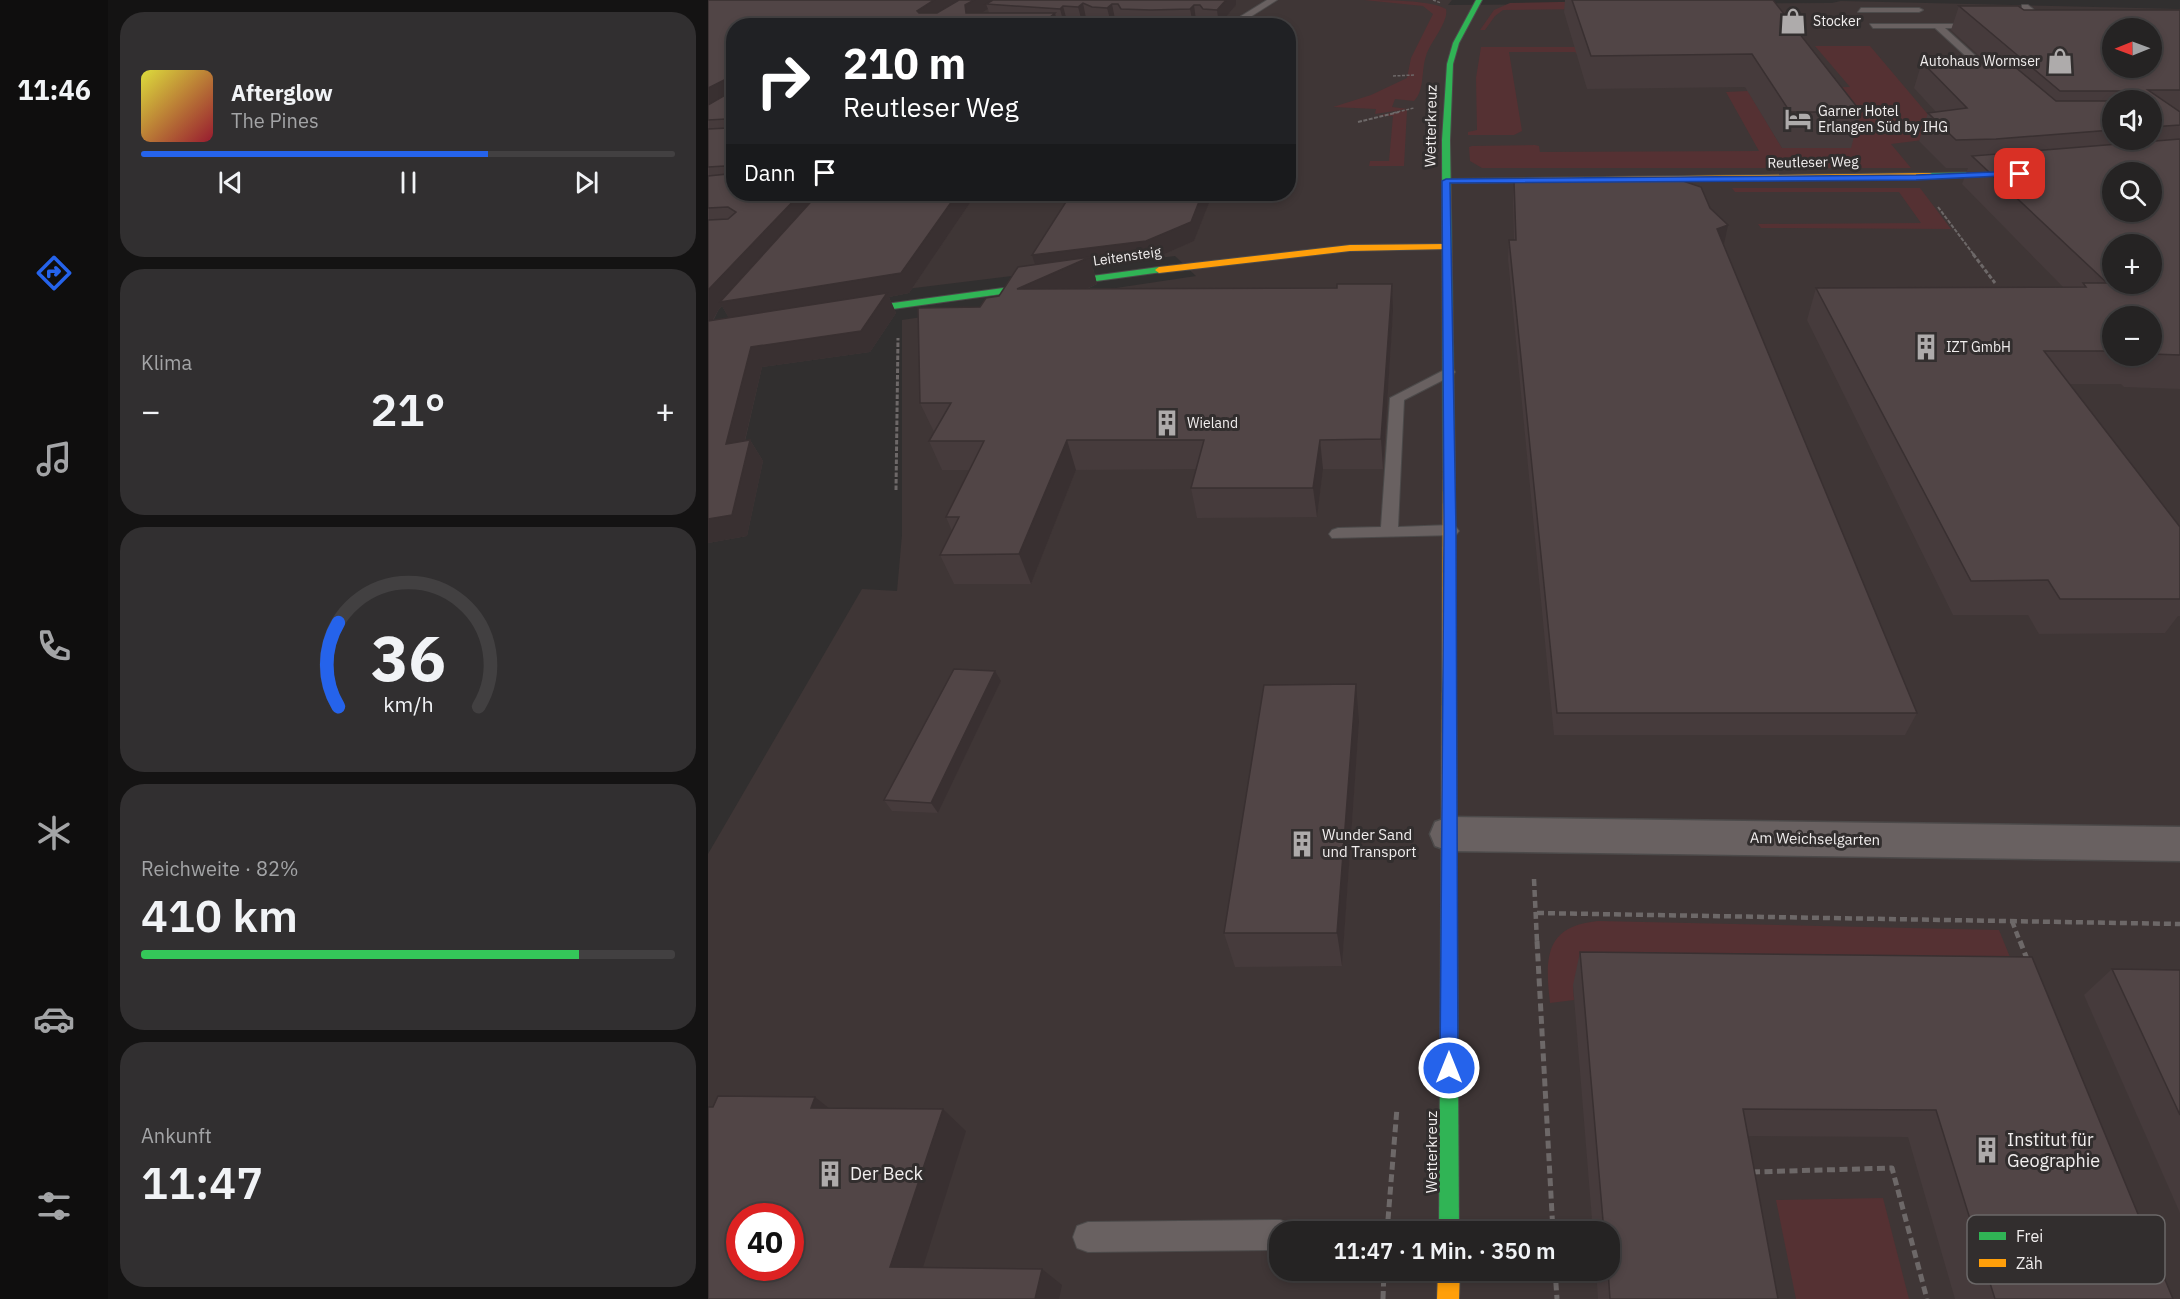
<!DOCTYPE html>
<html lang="de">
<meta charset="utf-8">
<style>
body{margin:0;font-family:"IBM Plex Sans",sans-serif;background:#312f30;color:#f1f3f6;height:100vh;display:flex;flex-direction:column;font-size:22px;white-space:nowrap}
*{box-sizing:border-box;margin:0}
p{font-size:20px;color:#a3a4a6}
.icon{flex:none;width:33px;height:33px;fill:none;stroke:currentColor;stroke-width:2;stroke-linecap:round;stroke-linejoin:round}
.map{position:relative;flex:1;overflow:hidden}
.sheet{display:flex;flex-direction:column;gap:12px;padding:12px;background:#141313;width:600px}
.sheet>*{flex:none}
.hud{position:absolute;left:18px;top:18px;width:570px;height:183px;border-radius:24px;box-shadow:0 3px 9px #0003,0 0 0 2px #424041;background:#202124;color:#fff;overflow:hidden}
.needle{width:39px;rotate:269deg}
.controls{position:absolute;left:1394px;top:18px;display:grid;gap:12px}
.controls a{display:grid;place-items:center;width:60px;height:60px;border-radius:50%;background:#252323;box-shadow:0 3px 9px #0003,0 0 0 2px #424041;font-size:30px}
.speed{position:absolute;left:18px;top:1203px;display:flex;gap:12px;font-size:30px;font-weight:700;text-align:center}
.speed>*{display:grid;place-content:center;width:78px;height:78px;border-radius:50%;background:#252323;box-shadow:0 3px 9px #0003,0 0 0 2px #424041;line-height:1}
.speed .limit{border:9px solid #d22;background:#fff;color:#111}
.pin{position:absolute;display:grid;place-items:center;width:51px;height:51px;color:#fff;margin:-26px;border-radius:12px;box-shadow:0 3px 9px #0006}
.me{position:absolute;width:66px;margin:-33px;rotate:0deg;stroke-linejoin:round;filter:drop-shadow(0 0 4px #0008)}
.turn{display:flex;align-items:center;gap:21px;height:126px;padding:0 18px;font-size:27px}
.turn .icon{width:78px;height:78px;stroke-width:2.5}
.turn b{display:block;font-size:42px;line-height:51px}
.then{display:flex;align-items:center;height:57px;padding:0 18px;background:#0003;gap:12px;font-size:22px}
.big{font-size:45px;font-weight:600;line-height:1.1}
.sheet .widget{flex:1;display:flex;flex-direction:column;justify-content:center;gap:9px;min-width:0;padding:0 21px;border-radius:24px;background:#312f30}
.sheet .dial{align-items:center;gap:0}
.dial svg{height:156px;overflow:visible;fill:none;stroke:#424041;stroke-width:7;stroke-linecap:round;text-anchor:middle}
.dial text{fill:#f1f3f6;stroke:none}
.song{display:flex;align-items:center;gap:18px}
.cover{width:72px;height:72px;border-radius:9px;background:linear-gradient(135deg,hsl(60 70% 55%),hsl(350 70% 35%))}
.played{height:6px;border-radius:3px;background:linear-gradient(90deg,#2563eb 65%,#424041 65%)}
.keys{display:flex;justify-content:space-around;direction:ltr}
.heat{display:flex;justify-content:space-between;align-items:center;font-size:33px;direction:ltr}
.charge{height:9px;border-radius:4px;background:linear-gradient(90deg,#34c759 82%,#424041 0)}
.trip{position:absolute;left:561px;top:1221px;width:351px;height:60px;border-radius:24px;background:#252323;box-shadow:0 3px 9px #0003,0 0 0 2px #424041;font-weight:600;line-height:60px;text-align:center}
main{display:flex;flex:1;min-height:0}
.tabs{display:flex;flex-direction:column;width:108px;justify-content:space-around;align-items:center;background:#0f0e0e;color:#a3a4a6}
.tabs .icon{width:42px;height:42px}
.tabs .current{color:#2563eb}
.tabs b{font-size:27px;color:#f1f3f6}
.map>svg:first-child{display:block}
.built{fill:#3f3636;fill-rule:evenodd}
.green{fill:#553133}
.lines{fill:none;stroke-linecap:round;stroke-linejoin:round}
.lane-casing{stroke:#4c4a4a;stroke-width:2}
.street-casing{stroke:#4c4a4a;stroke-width:3}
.fast-casing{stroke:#4c4a4a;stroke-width:2}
.slow-casing{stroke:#4c4a4a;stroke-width:2}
.path-far4{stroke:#6d6868;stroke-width:1.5;stroke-dasharray:3 1.5;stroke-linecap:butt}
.path-far3{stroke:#6d6868;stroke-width:2;stroke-dasharray:4 1.5;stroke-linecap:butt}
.path-far2{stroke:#6d6868;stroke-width:3;stroke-dasharray:4.5 2;stroke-linecap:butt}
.path-far1{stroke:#6d6868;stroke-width:4.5;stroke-dasharray:7 4;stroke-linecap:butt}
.path{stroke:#6d6868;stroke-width:5;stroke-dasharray:8 4.5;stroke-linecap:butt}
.lane{fill:#696161;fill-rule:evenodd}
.street{fill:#696161;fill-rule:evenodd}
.fast{fill:#30b455;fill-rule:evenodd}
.slow{fill:#ff9f0a;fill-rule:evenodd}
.wall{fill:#463b3c;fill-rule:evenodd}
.shaded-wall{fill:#393031}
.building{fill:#514546;stroke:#393031;stroke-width:1.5;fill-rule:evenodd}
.route{fill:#2563eb;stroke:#184099;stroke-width:1.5}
.labels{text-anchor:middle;stroke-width:6;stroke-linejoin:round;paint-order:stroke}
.far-poi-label{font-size:14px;fill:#f1eeee;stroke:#322e2e;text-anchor:start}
.far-street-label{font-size:14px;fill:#f1eeee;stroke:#322e2e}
.street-label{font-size:15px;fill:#f1eeee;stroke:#322e2e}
.poi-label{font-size:15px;fill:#f1eeee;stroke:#322e2e;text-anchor:start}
.near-poi-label{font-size:18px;fill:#f1eeee;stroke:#322e2e;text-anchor:start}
.key{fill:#322e2e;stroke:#6b6868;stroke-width:1.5}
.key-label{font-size:16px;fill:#f1eeee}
</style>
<main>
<nav class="tabs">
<b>11:46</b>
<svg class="icon current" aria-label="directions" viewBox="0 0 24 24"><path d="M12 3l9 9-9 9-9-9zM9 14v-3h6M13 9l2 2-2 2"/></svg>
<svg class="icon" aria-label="music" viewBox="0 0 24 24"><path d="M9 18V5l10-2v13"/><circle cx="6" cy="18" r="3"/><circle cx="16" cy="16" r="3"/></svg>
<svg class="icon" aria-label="phone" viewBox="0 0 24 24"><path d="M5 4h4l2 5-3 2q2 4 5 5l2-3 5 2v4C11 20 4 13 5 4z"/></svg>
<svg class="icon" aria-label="climate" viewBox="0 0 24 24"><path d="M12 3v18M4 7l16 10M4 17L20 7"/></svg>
<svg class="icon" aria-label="car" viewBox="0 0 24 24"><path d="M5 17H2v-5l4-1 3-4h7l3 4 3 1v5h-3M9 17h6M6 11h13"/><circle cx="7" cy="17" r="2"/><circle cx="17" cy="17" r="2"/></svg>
<svg class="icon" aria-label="filters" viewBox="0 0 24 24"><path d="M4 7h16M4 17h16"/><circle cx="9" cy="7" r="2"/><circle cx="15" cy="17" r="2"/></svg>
</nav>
<section class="sheet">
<div class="widget">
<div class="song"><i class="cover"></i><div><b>Afterglow</b><p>The Pines</p></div></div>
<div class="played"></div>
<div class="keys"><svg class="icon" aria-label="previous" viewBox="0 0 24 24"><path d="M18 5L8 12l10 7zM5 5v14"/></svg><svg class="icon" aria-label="pause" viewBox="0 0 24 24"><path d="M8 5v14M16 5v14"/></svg><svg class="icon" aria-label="next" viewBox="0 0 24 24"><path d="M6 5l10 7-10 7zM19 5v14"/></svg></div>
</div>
<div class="widget"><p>Klima</p>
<div class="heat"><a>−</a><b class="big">21°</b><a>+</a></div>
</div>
<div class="widget dial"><svg viewBox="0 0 100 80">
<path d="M14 69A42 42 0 1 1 86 69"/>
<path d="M14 69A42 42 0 0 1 14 26" stroke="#2563eb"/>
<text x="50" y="56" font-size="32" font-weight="700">36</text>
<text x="50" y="72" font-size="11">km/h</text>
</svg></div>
<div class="widget"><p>Reichweite · 82%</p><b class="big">410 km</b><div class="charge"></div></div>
<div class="widget"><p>Ankunft</p><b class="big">11:47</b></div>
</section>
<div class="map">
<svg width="1472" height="1299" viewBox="0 0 1472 1299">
<rect width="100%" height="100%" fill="#312f2f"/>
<path class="built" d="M275 0H744L740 5 1124 3 1133 1 1472 9V1299H0V854L154 589 189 591 194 535V320L488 276 467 256 206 288 33 316 141 194H580V26L232 25ZM1404 28H1443V68H1404ZM1404 100H1443V140H1404ZM1404 172H1443V212H1404ZM1404 244H1443V284H1404ZM1404 316H1443V356H1404ZM32 1216H82V1268H32ZM572 1232H902V1270H572Z"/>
<g class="green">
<path d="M656 0C676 0 723 0 738 9 741 22 722 42 718 56 713 70 717 90 706 101L687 99 684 107 700 109 667 114 668 109 625 107 663 95 699 78 703 58 725 14 715 6Z"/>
<polygon points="946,0 963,8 795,10 787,16 777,30 772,30 786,10 802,3"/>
<polygon points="1107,46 1162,46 1239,137 1183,144 1203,168 774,168 762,161 761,147 764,146 827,145 831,146 832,152 1051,151 1018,92 1040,91 1074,148 1100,88 1142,87"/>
<polygon points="773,47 1010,47 869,54 867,52 801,52 814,131 806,135 760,135 760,132 769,130 768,78"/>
<polygon points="699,110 696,166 661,166 662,161 681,161 685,116 669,116"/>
<polygon points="1024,188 1212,188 1243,229 1053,228 1050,224 1213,223 1191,192 1027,192"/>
<path d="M890 921 1291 930 1400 1200 865 985 866 1000 842 1003C837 959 836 926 890 921Z"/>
<polygon points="1175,1198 1201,1299 1088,1299 1068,1200"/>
</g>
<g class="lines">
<g class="lane-casing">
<g id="lane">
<polygon points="559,0 569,0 528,26 517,26"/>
<polygon points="1314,5 1320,5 1346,26 1339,28 1314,9"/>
<polygon points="1153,8 1211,8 1215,10 1211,12 1150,12"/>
<polygon points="378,20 381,20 385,22 382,26 373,26"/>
<polygon points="407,21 413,21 414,23 403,26"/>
<polygon points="488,22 494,22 495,24 486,26"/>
<polygon points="1162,24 1274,24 1271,28 1237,28 1293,79 1285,81 1227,28 1165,28"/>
<polygon points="740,368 745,369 747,372 745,375 696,400 690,527 742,525 748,527 751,531 748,535 624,538 621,534 624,530 630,528 673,527 682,398"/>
<polygon points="572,1220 583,1224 586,1232 572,1232 572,1250 380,1252 369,1248 365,1237 369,1226 380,1222"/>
</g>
</g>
<g class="street-casing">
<polygon id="street" points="741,817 1472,827 1472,861 741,851 727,846 722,834 727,822"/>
</g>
<g class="fast-casing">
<g id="fast">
<polygon points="768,0 774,0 751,43 745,64 742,140 747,473 741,476 735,473 734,140 739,64 745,43"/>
<polygon points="1300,172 1304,174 1303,176 1222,177 1218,175 1222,173"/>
<polygon points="451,267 454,268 454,272 141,315 136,312 141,309"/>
<polygon points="741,895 747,898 749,903 751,1232 731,1232 733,903 735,898"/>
</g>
</g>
<g class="slow-casing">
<g id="slow">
<polygon points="1222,173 1226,175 1225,177 738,183 734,181 738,179"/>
<polygon points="738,244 741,245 741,249 642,251 451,273 447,270 451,267 642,245"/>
<polygon points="741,470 747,473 749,903 747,908 741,911 735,908 733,903 735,473"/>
<polygon points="730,1270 752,1270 751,1299 729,1299"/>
</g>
</g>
<g class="path-far4">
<polyline points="725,0 733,3"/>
<polyline points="685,76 706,75"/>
<polyline points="685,113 706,108"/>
</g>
<g class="path-far3">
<polyline points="650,122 691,112"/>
<polyline points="1230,207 1266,255"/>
</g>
<g class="path-far2">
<polyline points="1265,254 1287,283"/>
<polyline points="188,490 190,338"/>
</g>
<g class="path-far1">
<polyline points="826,879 829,942"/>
<polyline points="829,913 1472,924"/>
<polyline points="1304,921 1312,942"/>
</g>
<g class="path">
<polyline points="829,941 845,1232"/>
<polyline points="1312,941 1319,959"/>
<polyline points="1044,1172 1184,1168 1219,1299"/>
<polyline points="679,1232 689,1108"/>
<polyline points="847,1270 849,1299"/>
<polyline points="675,1299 676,1270"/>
</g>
<use href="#lane" class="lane"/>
<use href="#street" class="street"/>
<use href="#fast" class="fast"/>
<use href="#slow" class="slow"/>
</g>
<g class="wall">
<path d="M0 0H528V5L511 25 497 24 494 20H488L485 24 446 25 416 23 413 19H407L403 23 387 22 378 18 374 22 359 21 356 24 349 23 350 26H26V194H268L201 293 181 297 188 313 162 352 54 367 37 441 42 440 55 461 39 536 0 543ZM280 9 281 13H273ZM14 306 21 318 5 321 11 309Z"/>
<polygon points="857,0 1065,0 1153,112 1143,148 1074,148 1037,87 879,89 856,12"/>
<path d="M1251 6 1316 10H1472V389L1416 387 1413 384H1361L1472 527V616H1470L1457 633 1331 634 1320 615H1245L1099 320 1108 288 1355 287 1254 184 1260 168H1238L1211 141 1220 113 1228 112 1206 88 1214 62H1278L1243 30ZM1404 100H1443V140H1404ZM1404 316H1443V356H1404Z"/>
<polygon points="806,181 1016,244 1015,244 1209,713 1197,735 846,735 800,259 801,240 806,240 805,199"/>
<polygon points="363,194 499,194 501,203 486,241 443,260 385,268 389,284 379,289 685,311 675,469 615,469 609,517 489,518 483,488 488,469 368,470 323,584 246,584 232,555 244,531 238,517 261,470 234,470 221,441 226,432 212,403 272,307 291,296 327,264"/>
<polygon points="293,681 230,813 184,811 176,800"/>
<polygon points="651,722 634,966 527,967 516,933"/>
<polygon points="872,952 1324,957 1465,1299 1247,1299 1200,1137 1040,1136 1070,1299 890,1299 888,1270 902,1270 902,1232 885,1232 865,985"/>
<polygon points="1404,969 1472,970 1472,1213 1376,995"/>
</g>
<g class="shaded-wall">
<polygon points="226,0 254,0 214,26 209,11"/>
<polygon points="266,0 294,0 278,4 280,9 262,20 258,13 257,5"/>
<polygon points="518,0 528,0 528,5 511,25 509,10"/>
<polygon points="375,3 378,18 374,22 370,7"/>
<polygon points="404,4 407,19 403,23 399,8"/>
<polygon points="486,5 488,20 485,24 482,9"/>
<polygon points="355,6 359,21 356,24 352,9"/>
<polygon points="347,13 350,26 331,26"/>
<polygon points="20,78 26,90 0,109 0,88"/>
<polygon points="92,194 268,194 201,293 181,297 188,313 162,352 54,367 31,465 18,444 23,322 14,306 11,309 2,325 0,326 0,290"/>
<polygon points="494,194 499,194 501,203 486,241 443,260 385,268 389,284 318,316 309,289 330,274 324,255"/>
<polygon points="1020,225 1016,244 1005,249 1009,229"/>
<polygon points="684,284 685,311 675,469 673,439"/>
<polygon points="42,440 55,461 39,536 0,543 0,519"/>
<polygon points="359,440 368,470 323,584 311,554"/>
<polygon points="612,440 615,469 609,517 605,488"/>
<polygon points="287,671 293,681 230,813 223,803"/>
<polygon points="648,684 651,722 634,966 629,933"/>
<polygon points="107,1097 136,1120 103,1108"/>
<polygon points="235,1109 258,1131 210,1283 182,1267"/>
<polygon points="334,1269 354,1285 351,1299 327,1299"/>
</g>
<g class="building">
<polygon points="1,0 226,0 209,11 211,13 229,13 251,0 266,0 257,5 258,13 347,13 331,26 26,26 26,194 92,194 0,290 0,220 20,219 28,212 20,207 0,208 0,176 19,174 17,166 0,167 0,129 20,128 18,119 0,120 0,105 19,94 20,78 0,88 0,1"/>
<polygon points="285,0 518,0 509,10 495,9 492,5 486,5 482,9 443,10 413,9 410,4 404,4 399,8 384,7 375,3 370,7 355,6 352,9 278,4"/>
<polygon points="864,0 1065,0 1153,112 1082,112 1044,54 883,56"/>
<path d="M1251 6H1310L1316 10H1472V90H1440L1472 112V125L1443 127V100H1417L1419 99 1416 91H1352ZM1404 28H1443V68H1404Z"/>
<polygon points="1214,62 1301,62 1348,101 1404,101 1404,130 1288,139 1248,140 1220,113 1259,108"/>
<path d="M1472 139V355L1443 354V316H1404V351H1336L1472 527V599H1352L1340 580 1263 581 1108 288 1378 287 1375 283H1399L1264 156ZM1404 172H1443V212H1404ZM1404 244H1443V284H1404Z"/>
<polygon points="972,180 993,187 1002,208 1020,225 1009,229 1209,713 849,713 801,240 808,240 806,181"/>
<polygon points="110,194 249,194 193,273 12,302"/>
<polygon points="363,194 494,194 483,222 438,241 324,255"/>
<polygon points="382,257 309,289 629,288 629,284 684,284 673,439 612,440 605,488 483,488 496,440 359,440 311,554 232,555 251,517 238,517 276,441 221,441 243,403 212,403 210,308 272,307 278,298 291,296 310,267"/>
<polygon points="179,293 153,331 43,347 18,444 42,440 24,515 0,519 0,321"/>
<polygon points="246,669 287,671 223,803 176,800"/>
<polygon points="648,684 629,933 516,933 556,685"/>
<polygon points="872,952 1324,957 1465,1299 1287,1299 1228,1110 1035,1109 1070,1299 902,1299 900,1270 902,1270 902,1232 896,1232"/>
<polygon points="1404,969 1472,970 1472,1115"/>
<path d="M10 1096 107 1097 103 1108 235 1109 182 1267 334 1269 327 1299H0V1107H5ZM32 1216H82V1268H32Z"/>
</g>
<polygon class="route" points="1312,171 1314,175 1208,180 742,183 748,531 750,1068 748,1074 741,1077 734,1074 732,1068 736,531 734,181 738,179 1208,175"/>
<defs>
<g id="shop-bare" transform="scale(2.07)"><path d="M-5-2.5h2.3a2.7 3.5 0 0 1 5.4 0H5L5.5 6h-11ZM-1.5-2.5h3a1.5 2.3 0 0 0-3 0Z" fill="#aeabab" stroke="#322e2e" stroke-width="2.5" paint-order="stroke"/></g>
<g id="hotel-bare" transform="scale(2.07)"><path d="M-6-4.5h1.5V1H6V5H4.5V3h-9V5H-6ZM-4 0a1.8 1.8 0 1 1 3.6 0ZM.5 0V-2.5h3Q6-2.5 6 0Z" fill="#aeabab" stroke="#322e2e" stroke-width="2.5" paint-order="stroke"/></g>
<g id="building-bare" transform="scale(2.07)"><path d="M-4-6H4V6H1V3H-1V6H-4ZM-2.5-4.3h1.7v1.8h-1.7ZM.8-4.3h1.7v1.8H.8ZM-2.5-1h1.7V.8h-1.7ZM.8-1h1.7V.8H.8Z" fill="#aeabab" stroke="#322e2e" stroke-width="2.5" paint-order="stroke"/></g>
</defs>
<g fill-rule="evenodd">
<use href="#shop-bare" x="1085" y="21"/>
<use href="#shop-bare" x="1352" y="61"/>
<use href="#hotel-bare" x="1090" y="119"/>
<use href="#building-bare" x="1218" y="347"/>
<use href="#building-bare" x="459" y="423"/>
<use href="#building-bare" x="594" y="844"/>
<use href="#building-bare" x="1279" y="1150"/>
<use href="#building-bare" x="122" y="1174"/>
</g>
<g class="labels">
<g class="far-poi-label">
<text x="1105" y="26">Stocker</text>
<text x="1332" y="66" text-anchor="end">Autohaus Wormser</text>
<text x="1110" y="116">Garner Hotel<tspan x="1110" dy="16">Erlangen Süd by IHG</tspan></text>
<text x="1238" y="352">IZT GmbH</text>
<text x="479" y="428">Wieland</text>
</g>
<g class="far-street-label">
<text transform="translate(1105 162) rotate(-1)" y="5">Reutleser Weg</text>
<text transform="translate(419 256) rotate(-8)" y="5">Leitensteig</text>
</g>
<g class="street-label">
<text transform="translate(723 126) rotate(-89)" y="5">Wetterkreuz</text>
<text transform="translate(1107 839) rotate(1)" y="5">Am Weichselgarten</text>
<text transform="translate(724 1152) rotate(-90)" y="5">Wetterkreuz</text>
</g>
<g class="poi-label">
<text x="614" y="840">Wunder Sand<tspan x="614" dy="17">und Transport</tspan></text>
</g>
<g class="near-poi-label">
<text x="1299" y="1146">Institut für<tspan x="1299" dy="21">Geographie</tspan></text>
<text x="142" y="1180">Der Beck</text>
</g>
</g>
<rect x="1259" y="1215" width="198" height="69" rx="9" class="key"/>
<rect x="1271" y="1232" width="27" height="8" fill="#30b455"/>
<rect x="1271" y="1259" width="27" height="8" fill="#ff9f0a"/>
<g class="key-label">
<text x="1308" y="1242">Frei</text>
<text x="1308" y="1269">Zäh</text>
</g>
</svg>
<div class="controls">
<a><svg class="needle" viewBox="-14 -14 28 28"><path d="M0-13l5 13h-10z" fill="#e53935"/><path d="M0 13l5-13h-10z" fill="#a3a4a6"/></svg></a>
<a><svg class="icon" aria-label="sound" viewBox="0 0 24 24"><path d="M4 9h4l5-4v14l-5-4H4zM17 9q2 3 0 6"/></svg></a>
<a><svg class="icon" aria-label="search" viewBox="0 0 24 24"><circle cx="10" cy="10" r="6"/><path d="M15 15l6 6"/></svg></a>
<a>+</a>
<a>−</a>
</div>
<div class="speed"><div class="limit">40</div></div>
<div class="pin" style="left:1312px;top:174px;background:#d93025"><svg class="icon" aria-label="arrive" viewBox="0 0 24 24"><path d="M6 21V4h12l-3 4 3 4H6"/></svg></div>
<svg class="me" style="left:741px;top:1068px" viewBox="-20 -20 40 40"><circle r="17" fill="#2563eb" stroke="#fff" stroke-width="3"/><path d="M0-11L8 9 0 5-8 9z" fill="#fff"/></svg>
<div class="trip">11:47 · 1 Min. · 350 m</div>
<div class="hud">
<div class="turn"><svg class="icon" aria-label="right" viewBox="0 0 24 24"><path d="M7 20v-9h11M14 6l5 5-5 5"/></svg><div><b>210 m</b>Reutleser Weg</div></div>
<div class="then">Dann<svg class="icon" aria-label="arrive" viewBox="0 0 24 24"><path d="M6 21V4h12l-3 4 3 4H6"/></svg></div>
</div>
</div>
</main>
